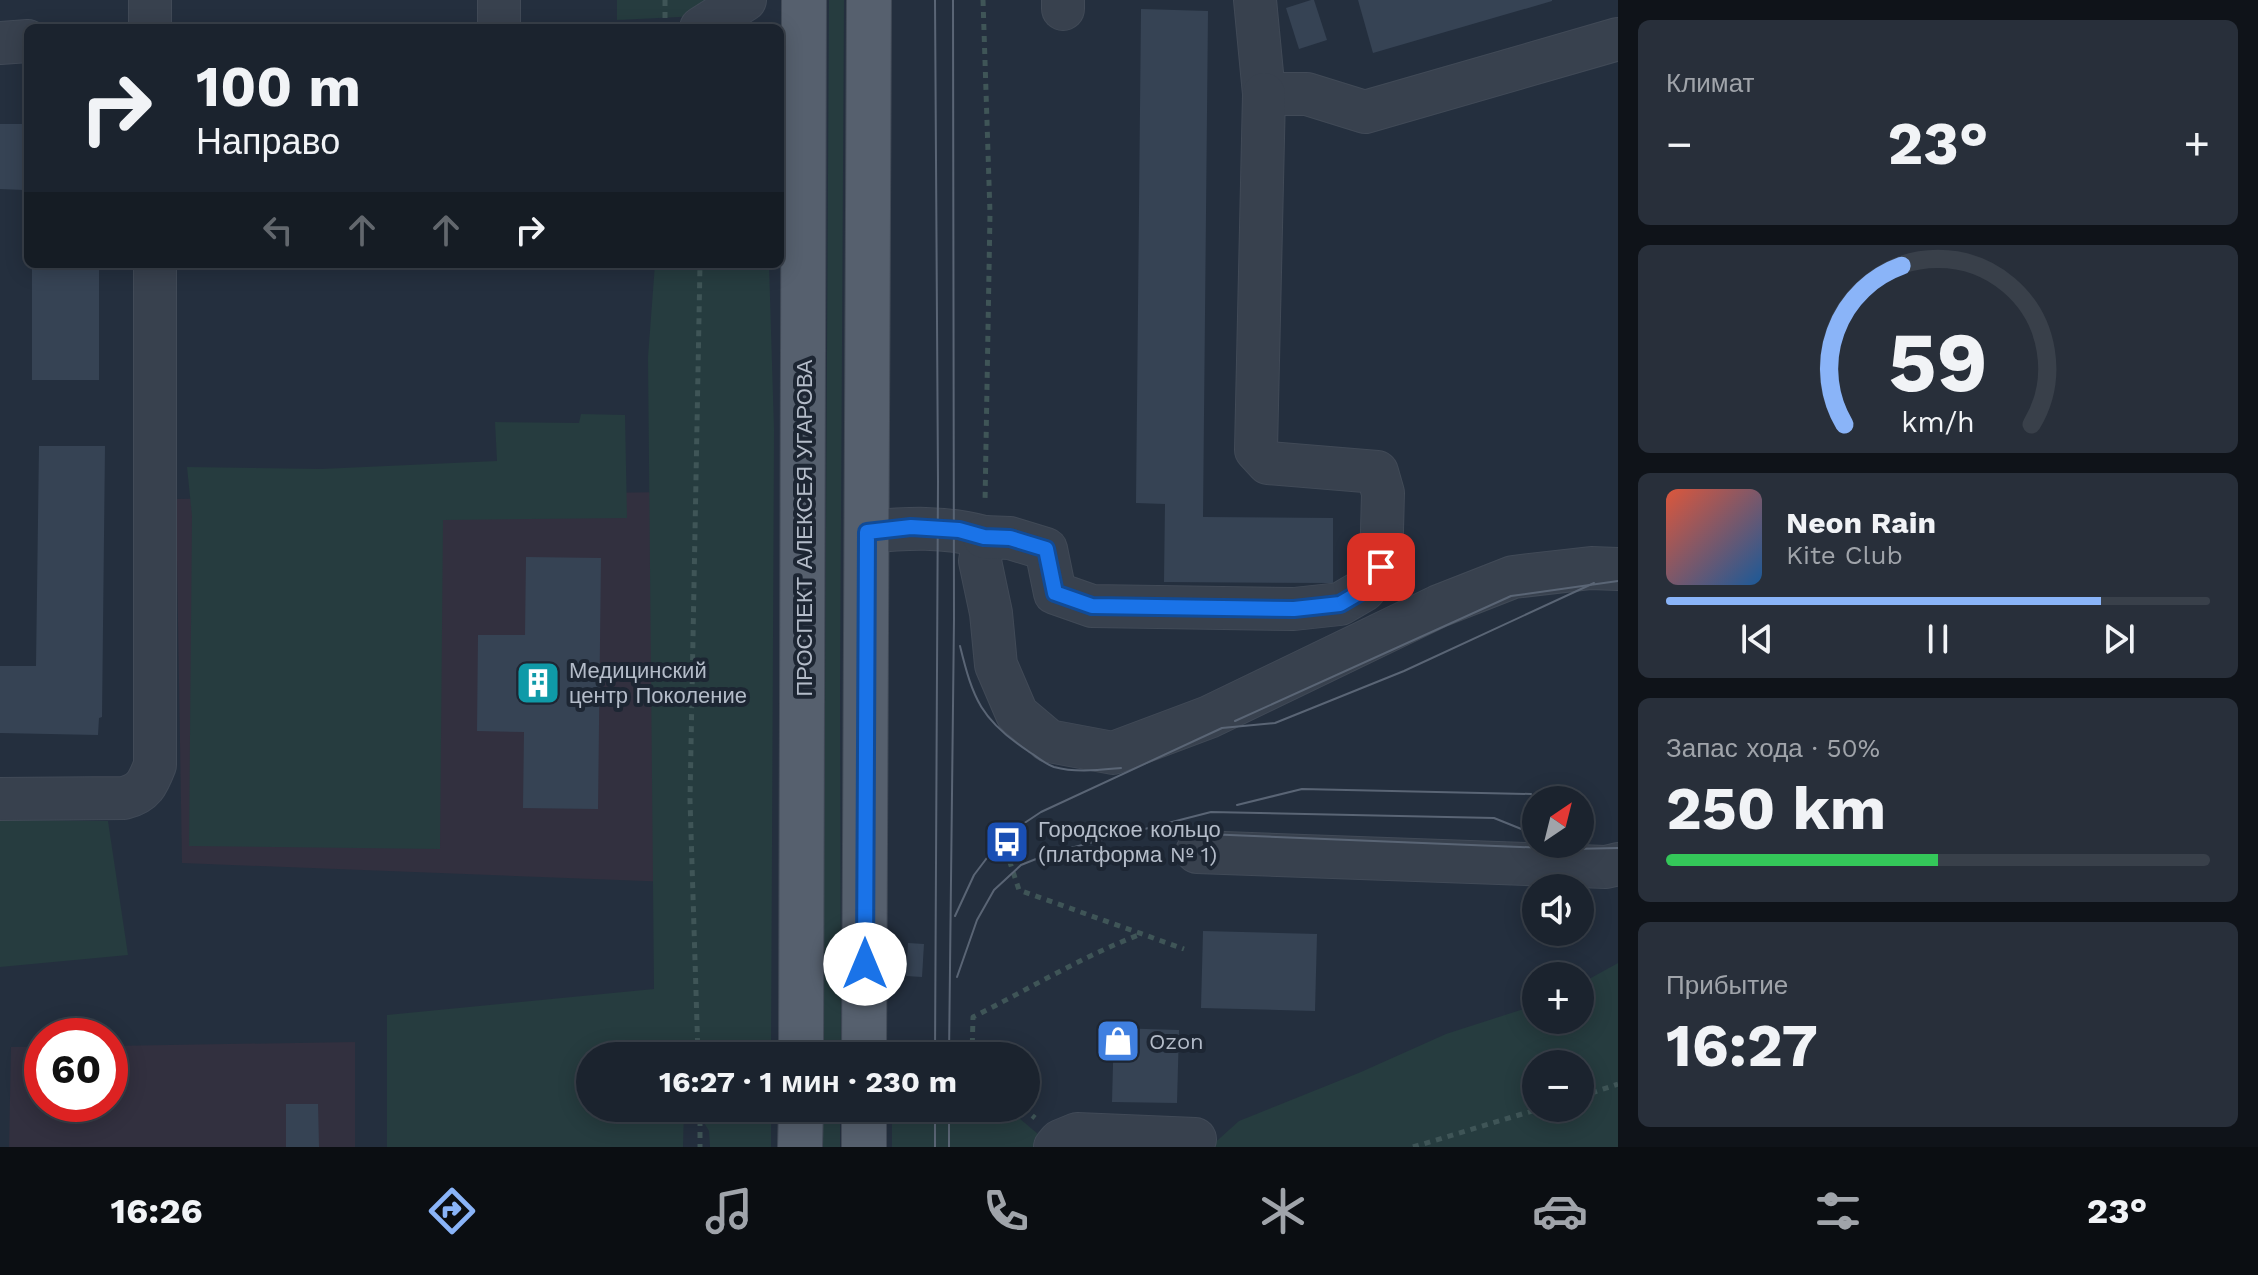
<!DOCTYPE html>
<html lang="ru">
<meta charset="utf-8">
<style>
body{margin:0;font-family:"Work Sans",sans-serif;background:#282f3a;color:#f1f3f6;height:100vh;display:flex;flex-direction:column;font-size:30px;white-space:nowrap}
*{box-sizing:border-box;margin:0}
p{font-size:26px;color:#a0a4aa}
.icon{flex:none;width:44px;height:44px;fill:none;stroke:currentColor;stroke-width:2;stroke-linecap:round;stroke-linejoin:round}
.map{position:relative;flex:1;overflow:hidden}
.sheet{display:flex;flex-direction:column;gap:20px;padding:20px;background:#0f1319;width:640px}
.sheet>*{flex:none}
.top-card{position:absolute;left:24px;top:24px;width:760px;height:244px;border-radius:12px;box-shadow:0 4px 20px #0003,0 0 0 2px #39404a;background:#1b232e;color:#f1f3f6;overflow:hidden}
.needle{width:52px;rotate:35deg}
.controls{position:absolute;left:1522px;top:786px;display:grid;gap:16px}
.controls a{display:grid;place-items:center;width:72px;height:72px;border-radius:50%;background:#1b232e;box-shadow:0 4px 20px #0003,0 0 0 2px #39404a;font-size:40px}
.speed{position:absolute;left:24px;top:1018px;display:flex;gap:16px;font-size:40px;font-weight:700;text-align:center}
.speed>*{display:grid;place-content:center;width:104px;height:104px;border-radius:50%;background:#1b232e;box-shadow:0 4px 20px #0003,0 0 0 2px #39404a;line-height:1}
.speed .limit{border:12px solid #d22;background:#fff;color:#111}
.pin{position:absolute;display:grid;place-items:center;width:68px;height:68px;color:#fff;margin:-34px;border-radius:16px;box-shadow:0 4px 12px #0006}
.me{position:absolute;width:88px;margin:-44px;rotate:0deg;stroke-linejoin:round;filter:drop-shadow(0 0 6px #0008)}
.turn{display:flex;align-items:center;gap:28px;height:168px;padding:0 40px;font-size:36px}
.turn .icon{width:104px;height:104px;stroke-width:2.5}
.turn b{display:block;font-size:56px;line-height:68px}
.lanes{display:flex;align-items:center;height:76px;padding:0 40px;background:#0003;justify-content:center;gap:40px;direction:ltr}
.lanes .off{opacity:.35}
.big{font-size:60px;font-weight:700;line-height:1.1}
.sheet .card{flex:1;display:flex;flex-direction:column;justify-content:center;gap:12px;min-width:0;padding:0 28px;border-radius:12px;background:#282f3a}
.sheet .dial{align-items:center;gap:0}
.dial svg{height:208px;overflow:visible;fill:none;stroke:#39404a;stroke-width:7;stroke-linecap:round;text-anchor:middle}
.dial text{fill:#f1f3f6;stroke:none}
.song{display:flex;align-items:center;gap:24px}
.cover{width:96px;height:96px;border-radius:12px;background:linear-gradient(135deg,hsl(10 70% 55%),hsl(210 70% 35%))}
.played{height:8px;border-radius:4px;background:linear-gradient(90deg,#8ab4f8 80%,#39404a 80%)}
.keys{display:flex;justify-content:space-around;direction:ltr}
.heat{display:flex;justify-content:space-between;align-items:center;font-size:44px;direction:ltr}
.charge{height:12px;border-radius:6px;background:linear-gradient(90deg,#34c759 50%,#39404a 0)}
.trip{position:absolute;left:576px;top:1042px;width:464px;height:80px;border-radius:40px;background:#1b232e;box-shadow:0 4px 20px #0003,0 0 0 2px #39404a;font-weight:700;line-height:80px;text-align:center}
.dock{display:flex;height:128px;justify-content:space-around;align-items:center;background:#0b0e12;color:#a0a4aa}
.dock .icon{width:56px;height:56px}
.dock .active{color:#8ab4f8}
.dock b{font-size:36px;color:#f1f3f6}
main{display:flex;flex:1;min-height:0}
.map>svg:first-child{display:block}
.medical{fill:#32303f}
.green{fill:#263c3f;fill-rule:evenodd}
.building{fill:#364354}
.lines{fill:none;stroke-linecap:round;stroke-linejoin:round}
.minor-casing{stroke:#414a57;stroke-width:44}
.major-casing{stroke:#414a57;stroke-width:46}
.path{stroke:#3f5557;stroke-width:5;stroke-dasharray:6 6;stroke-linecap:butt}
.minor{stroke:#38414e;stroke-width:42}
.major{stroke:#56606e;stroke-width:44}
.tram{stroke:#5a6575;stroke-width:2}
.route-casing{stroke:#114b97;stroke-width:20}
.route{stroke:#1a73e8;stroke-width:14}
.labels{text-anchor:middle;stroke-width:8;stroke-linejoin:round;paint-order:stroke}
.street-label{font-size:22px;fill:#b4bcc9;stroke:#1d2633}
.poi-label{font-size:22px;fill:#b4bcc9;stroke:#1d2633;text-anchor:start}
</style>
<main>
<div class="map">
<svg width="1618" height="1147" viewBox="0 0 1618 1147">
<rect width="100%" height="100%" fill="#242f3e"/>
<g class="medical">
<polygon points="670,492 671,882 182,863 176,499"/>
<polygon points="355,1042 355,1147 9,1147 11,1047 42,1047 42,1104 110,1104 110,1046"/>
</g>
<g class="green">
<polygon points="617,0 728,0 700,16 617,20"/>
<polygon points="829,0 844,0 840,692 841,1056 823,1056"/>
<polygon points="655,264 769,264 774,430 771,1056 590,1056 590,1108 684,1108 683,1147 387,1147 387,1015 654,989 648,357"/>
<polygon points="581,414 625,415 627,518 443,520 440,849 189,846 192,516 187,467 321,469 497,461 495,422 579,423"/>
<polygon points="0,820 108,821 128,955 0,967"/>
<path d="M1618 963V1147H1210L1239 1121 1361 1072 1446 1034 1536 1005V1020H1580V984ZM1536 1064H1580V1108H1536Z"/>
<polygon points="695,1108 771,1108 771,1147 710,1147 709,1131"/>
<rect x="823" y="1108" width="17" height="39"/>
<polygon points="892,1108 1007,1108 1044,1139 1040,1147 892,1147"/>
</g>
<g class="building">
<polygon points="1311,0 1314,0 1327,40 1299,49 1286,8"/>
<polygon points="1358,0 1552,0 1552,1 1373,53"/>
<polygon points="1141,9 1208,11 1203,517 1333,518 1333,583 1164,582 1165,504 1136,503"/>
<polygon points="0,124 28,124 28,179 24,179 24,190 0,189"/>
<rect x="32" y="264" width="67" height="116"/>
<polygon points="39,446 105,446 102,717 99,718 98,735 0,733 0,666 36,666"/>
<polygon points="526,557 601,558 598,809 523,808 524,732 477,731 478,635 525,635"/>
<polygon points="1203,931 1317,934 1315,1011 1201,1008"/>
<polygon points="908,943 924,944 922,977 906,976"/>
<polygon points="1114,1028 1179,1030 1177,1103 1112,1102"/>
<polygon points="286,1104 318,1104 319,1147 286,1147"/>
</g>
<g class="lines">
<g class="minor-casing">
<g id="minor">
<polyline points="150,0 150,28"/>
<polyline points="499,0 499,28"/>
<polyline points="1255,0 1264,94 1307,94 1365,112 1618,39"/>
<polyline points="1063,9 1063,0"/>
<polyline points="701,28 745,0"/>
<polyline points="0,43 28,41"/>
<path d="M867 532C907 528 944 526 984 537L980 561 991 613 996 665 1017 714 1049 741 1113 753 1209 717 1439 606 1513 577 1591 568 1618 569"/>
<polyline points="984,537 1010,538 1046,549 1055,593 1092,606 1294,609 1340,604 1364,590 1381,567 1383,493 1377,472 1268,463 1256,450 1264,94"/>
<path d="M0 799 124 798C144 793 148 783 155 765V264"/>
<polyline points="1197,852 1606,867 1618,864"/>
<polyline points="1055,1147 1060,1141 1077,1134 1195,1139"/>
</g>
</g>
<g class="major-casing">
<g id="major">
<polyline points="801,1056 804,0"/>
<polyline points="864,1056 869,0"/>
<polyline points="800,1147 801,1108"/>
<polyline points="864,1147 864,1108"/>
</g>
</g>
<g class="path">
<polyline points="665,0 665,19"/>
<polyline points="983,0 990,213 985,503"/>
<polyline points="1002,838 1019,890 1184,949"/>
<polyline points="698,1056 690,800 700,264"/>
<path d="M972 1056 973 1017C1029 989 1083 956 1141 934"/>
<polyline points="1580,1097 1618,1084"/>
<polyline points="700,1108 700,1147"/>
<polyline points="1023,1108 1035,1118"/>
<polyline points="1413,1147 1542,1108"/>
</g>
<use href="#minor" class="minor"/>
<use href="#major" class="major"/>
<g class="tram">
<polyline points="935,0 938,481 935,1056"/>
<path d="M960 646C973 699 981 720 1028 751 1036 756 1045 764 1054 767 1076 773 1099 770 1121 768"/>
<polyline points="1235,721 1511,596 1618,581"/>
<polyline points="1237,805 1302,789 1531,794"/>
<polyline points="1157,832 1571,849 1618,848"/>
<polyline points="955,916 974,875 1002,838 1041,812 1222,728 1275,723 1404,671 1594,583"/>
<polyline points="957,977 977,920 994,890 1021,865 1051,853 1211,812 1494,818 1536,835"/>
<polyline points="949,1056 954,619 953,0"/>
<polyline points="935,1147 935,1108"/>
<polyline points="949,1147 949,1108"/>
</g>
</g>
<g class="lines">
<g class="route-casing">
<polyline id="route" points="865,964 867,532 911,527 959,530 984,537 1010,538 1046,549 1055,593 1092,606 1294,609 1340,604 1364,590 1381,567"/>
</g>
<use href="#route" class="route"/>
</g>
<defs>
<g id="building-square" transform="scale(2.3)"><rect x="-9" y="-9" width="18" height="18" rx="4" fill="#0f9aa8" stroke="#1d2633"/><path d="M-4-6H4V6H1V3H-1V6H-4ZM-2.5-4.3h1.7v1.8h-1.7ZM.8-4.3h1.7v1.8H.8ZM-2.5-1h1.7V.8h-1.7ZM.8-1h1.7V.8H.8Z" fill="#fff"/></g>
<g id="bus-square" transform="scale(2.3)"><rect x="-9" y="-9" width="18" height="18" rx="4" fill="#1a4fb4" stroke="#1d2633"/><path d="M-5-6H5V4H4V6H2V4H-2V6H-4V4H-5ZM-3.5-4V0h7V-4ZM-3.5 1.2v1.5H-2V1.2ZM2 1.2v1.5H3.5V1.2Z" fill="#fff"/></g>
<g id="shop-square" transform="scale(2.3)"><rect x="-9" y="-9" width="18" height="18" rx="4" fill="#3f7fe0" stroke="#1d2633"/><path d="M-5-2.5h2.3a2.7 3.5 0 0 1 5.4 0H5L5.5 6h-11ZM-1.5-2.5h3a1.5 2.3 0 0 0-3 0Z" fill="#fff"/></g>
</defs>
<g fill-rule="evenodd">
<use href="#building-square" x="538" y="683"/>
<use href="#bus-square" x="1007" y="842"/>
<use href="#shop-square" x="1118" y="1041"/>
</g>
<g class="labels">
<g class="street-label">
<text transform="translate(804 528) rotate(-90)" y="8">ПРОСПЕКТ АЛЕКСЕЯ УГАРОВА</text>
</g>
<g class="poi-label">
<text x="569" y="678">Медицинский<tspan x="569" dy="25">центр Поколение</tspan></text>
<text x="1038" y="837">Городское кольцо<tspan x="1038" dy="25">(платформа № 1)</tspan></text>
<text x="1149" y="1049">Ozon</text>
</g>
</g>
</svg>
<div class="controls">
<a><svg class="needle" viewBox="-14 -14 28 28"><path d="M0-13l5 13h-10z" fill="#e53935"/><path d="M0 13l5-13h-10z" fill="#a0a4aa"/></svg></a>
<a><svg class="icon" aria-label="sound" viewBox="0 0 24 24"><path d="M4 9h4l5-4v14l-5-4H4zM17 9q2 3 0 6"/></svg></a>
<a>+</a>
<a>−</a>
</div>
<div class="speed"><div class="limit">60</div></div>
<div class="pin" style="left:1381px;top:567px;background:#d93025"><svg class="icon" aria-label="arrive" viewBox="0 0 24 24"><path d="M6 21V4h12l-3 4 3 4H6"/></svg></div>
<svg class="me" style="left:865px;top:964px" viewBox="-20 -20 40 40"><circle r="19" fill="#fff"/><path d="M0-13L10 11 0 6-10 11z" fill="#1a73e8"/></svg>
<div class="trip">16:27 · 1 мин · 230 m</div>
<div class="top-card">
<div class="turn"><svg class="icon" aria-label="right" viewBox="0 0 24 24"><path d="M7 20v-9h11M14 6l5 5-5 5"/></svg><div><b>100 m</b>Направо</div></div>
<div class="lanes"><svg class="icon off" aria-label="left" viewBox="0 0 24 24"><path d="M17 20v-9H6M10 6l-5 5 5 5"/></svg><svg class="icon off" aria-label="ahead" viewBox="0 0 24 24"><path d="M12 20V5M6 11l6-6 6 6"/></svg><svg class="icon off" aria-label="ahead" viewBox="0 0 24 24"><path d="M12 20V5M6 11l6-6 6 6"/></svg><svg class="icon" aria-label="right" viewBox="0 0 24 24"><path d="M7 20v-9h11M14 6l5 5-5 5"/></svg></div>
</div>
</div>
<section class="sheet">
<div class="card"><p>Климат</p>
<div class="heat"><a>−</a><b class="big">23°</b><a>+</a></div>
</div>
<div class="card dial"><svg viewBox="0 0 100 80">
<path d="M14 69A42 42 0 1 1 86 69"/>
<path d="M14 69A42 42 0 0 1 36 8" stroke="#8ab4f8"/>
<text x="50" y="56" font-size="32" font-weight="700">59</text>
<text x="50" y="72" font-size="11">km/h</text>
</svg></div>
<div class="card">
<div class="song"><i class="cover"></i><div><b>Neon Rain</b><p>Kite Club</p></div></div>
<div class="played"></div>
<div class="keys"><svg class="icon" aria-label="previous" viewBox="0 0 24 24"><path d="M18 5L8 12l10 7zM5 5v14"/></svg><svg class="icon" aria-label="pause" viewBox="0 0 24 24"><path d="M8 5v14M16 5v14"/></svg><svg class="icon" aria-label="next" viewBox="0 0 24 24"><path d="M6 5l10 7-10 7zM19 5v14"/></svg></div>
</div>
<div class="card"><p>Запас хода · 50%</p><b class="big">250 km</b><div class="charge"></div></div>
<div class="card"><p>Прибытие</p><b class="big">16:27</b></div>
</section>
</main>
<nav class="dock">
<b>16:26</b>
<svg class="icon active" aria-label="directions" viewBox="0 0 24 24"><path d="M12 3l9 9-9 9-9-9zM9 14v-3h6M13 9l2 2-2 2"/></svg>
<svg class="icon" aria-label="music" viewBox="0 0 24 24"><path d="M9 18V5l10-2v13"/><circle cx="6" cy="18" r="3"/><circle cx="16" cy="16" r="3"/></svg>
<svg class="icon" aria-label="phone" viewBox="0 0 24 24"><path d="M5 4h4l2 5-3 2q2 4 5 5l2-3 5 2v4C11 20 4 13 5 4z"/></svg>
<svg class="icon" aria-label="climate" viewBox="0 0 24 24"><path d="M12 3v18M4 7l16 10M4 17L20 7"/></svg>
<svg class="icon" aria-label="car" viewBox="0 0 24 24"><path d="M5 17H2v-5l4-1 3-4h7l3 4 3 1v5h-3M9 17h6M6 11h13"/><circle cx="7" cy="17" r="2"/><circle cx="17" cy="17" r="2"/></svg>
<svg class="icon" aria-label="filters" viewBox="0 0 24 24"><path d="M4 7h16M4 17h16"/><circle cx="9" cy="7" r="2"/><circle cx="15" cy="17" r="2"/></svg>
<b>23°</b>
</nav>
